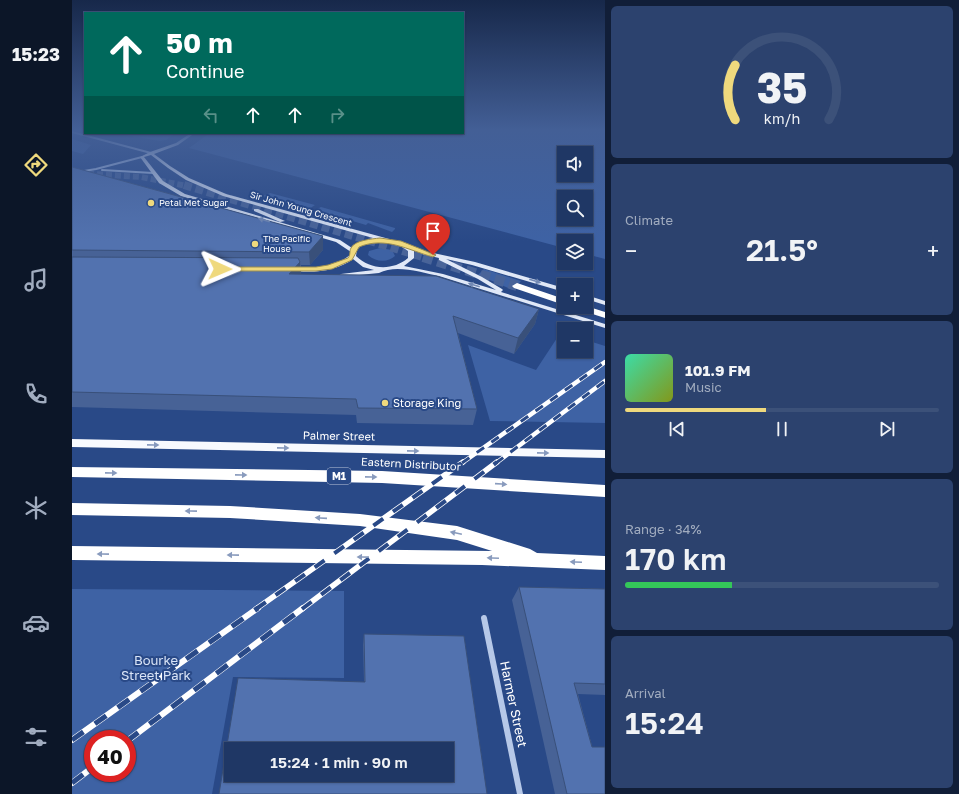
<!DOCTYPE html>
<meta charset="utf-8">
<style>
body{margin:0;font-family:"Golos Text",sans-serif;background:#2c426e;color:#f1f3f6;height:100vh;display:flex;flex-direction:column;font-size:15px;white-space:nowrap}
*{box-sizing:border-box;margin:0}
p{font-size:13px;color:#a1acbf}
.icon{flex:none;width:22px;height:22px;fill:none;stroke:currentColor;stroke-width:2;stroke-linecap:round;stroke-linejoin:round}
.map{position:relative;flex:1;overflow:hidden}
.sheet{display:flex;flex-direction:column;gap:6px;padding:6px;background:#111e38;width:354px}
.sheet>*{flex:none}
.banner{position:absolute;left:12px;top:12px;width:380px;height:122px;border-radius:0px;box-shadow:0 1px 3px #0004,0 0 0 1px #3c5179;background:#00695c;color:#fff;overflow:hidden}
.controls{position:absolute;left:485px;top:146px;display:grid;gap:8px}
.controls a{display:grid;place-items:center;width:36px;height:36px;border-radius:0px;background:#1f3765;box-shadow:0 1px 3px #0004,0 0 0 1px #3c5179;font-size:20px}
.speed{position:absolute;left:12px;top:730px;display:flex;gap:8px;font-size:20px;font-weight:700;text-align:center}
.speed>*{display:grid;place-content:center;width:52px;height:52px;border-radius:50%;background:#1f3765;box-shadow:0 1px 3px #0004,0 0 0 1px #3c5179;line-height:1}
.speed .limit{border:6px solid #d22;background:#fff;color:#111}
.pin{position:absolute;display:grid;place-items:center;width:34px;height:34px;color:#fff;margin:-41px -17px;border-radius:50% 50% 50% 0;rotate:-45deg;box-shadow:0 0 4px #0007}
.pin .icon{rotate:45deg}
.me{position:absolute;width:44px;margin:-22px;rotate:91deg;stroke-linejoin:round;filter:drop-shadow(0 0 3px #0008)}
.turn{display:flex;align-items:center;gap:14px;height:84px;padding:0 16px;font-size:18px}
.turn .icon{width:52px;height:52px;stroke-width:2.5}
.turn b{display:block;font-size:28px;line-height:34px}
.lanes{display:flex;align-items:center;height:38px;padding:0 16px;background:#0003;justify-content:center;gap:20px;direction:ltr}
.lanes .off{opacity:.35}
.big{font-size:30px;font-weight:600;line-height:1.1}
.sheet .card{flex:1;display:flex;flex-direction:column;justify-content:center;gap:6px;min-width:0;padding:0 14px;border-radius:6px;background:#2c426e}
.sheet .dial{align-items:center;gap:0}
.dial svg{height:104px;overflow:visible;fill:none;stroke:#3c5179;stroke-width:7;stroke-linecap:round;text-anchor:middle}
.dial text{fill:#f1f3f6;stroke:none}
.song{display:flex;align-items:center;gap:12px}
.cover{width:48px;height:48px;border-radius:6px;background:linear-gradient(135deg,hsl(160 70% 55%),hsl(70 70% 35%))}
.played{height:4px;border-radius:2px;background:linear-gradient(90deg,#efd97d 45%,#3c5179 45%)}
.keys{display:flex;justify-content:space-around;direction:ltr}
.heat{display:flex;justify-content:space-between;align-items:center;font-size:22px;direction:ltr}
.charge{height:6px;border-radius:3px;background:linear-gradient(90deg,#34c759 34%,#3c5179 0)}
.trip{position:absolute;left:152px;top:742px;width:230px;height:40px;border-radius:0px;background:#1f3765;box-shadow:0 1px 3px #0004,0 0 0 1px #3c5179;font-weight:600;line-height:40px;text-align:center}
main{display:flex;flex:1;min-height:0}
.dock{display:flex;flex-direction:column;width:72px;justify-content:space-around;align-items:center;background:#0c1628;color:#a1acbf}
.dock .icon{width:28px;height:28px}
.dock .on{color:#efd97d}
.dock b{font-size:18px;color:#f1f3f6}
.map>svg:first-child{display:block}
.green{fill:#3e62a4;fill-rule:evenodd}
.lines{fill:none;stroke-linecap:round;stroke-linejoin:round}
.highway-tunnel-far2{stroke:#496499;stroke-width:6;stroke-dasharray:6 3;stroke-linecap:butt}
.highway-tunnel-far1{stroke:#496499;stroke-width:8;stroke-dasharray:8 4;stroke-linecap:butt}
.highway-tunnel{stroke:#496499;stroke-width:10;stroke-dasharray:10 5;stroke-linecap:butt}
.street-far1{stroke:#b6c8e8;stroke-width:2}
.street{stroke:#b6c8e8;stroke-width:6}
.secondary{fill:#e0e8f7;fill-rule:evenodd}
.primary{fill:#f8fafe;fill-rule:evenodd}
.highway{fill:#fff;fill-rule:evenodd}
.rail-far2-casing{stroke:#fff;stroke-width:4.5}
.rail-far1-casing{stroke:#fff;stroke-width:5.5}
.rail-casing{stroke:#fff;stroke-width:6}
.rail-far2{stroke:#294987;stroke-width:3;stroke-dasharray:9;stroke-linecap:butt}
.rail-far1{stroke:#294987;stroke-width:4;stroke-dasharray:12;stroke-linecap:butt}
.rail{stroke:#294987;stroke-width:5;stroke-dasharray:14;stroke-linecap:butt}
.wall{fill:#476296}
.shaded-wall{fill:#39507a}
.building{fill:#5272af;stroke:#39507a;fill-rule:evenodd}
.oneway{fill:#7289b4}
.oneway2{fill:#8699bd}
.oneway3{fill:#899bbd}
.route{fill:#efd97d;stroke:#9b8d51}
.poi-dot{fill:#efd97d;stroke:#294987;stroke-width:1.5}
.labels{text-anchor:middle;stroke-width:4;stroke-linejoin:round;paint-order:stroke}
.far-poi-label{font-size:9px;fill:#fff;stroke:#294987;text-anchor:start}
.far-street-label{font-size:9px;fill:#fff;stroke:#294987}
.shield{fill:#294987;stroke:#bfc8db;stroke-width:1}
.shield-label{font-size:10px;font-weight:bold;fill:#fff}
.poi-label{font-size:11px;fill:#fff;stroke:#294987;text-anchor:start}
.street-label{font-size:11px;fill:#fff;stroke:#294987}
.near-park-label{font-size:13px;fill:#d9e4f7;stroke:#294987}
.near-street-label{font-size:13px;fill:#fff;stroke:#294987}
</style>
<main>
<nav class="dock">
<b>15:23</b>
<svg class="icon on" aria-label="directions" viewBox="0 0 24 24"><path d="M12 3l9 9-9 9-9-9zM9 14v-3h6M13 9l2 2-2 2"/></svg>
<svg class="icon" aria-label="music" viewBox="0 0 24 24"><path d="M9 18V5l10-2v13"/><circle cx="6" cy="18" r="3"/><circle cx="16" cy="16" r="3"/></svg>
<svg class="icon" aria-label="phone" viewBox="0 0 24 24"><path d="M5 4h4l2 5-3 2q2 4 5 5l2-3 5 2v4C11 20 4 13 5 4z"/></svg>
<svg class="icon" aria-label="climate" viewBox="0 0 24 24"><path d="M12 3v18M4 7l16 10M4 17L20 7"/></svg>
<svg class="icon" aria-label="car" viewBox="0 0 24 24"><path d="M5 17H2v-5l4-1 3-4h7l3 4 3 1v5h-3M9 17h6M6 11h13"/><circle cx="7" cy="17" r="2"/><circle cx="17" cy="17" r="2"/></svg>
<svg class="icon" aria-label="filters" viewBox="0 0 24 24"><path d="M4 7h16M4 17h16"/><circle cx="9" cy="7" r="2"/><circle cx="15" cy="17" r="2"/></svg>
</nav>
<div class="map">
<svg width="533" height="794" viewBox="0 0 533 794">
<rect width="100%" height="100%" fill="#294987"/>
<g class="green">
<path d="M391 129H533V259L514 254V241H492V248L117 148 138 133H391ZM492 153H514V175H492ZM492 197H514V219H492Z"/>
<polygon points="40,133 104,133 94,140 88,141"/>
<polygon points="0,139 19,145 11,154 0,151"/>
<polygon points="198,193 243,205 237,209 191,196"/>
<polygon points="249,207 323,228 323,229 320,232 296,223 294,225 243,210"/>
<path d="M308 248 320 250 323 256C316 263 303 262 296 255L297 251Z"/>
<polygon points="412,269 449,281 441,290 406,275"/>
<polygon points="489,332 492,332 492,351 514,351 514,340 533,346 533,423 418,421 396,345 464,370"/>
<path d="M0 589 272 591V678L161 677 140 794H0ZM21 739H55V773H21Z"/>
</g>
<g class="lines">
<polyline class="highway-tunnel-far2" points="7,173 69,177 115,186"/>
<polyline class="highway-tunnel-far1" points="112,185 354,258"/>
<polyline class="highway-tunnel" points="351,257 445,286"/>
<g class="street-far1">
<polyline points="0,132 79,153"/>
<polyline points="30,170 81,173"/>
<polyline points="0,173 24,169 70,157"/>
</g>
<polyline class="street" points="412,618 448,794"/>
<g class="secondary">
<path d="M119 133H123L106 145 82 154 98 166 117 178 154 194 328 242 337 246 342 251V258L332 266 371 274 424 290 406 279 367 260V258L350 254 349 253 352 251 403 262 492 288V292L400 265 374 259 410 277 430 289 431 290 429 292 533 324V328L367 276C349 272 323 264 307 273L267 277 266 276 269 274 302 270 291 267 281 259C264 272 237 274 217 270L216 269 219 267C240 268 261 269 278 255L279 252 264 242 109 196 87 183 68 157 78 152 104 143ZM79 155 96 168 114 180 151 196 301 238 288 242 280 248 268 240 113 194 91 181 72 157ZM301 242C314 241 326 243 336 251V258C321 271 298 270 284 256L285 249 292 244Z"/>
<polygon points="182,209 186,209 213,221 208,222 182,211"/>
<polygon points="514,295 533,301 533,305 514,299"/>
</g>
<polygon class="primary" points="0,439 533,450 533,458 0,447"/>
<g class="highway">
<polygon points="445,283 492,299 492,305 442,288 440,286"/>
<polygon points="514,306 533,312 533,318 505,309 503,307"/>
<polygon points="0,467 310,471 533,485 533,497 310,483 0,477"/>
<polygon points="0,503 158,506 288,514 385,526 458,549 465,553 533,556 533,570 410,565 0,560 0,546 420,551 385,540 288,526 158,518 0,515"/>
</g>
<g class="rail-far2-casing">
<g id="rail-far2">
<polyline points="390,463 533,362"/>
<polyline points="424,463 533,381"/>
</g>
</g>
<g class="rail-far1-casing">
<g id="rail-far1">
<polyline points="184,609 391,462"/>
<polyline points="230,609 425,462"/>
</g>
</g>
<g class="rail-casing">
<g id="rail">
<polyline points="0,740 186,608"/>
<polyline points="55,741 231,608"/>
<polyline points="0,783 21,767"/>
</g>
</g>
<use href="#rail-far2" class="rail-far2"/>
<use href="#rail-far1" class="rail-far1"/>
<use href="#rail" class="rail"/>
</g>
<g class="wall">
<polygon points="0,167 251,236 251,250 238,265 229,265 229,274 467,309 463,324 442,354 386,333 405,409 401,425 285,423 284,415 0,407"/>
<polygon points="447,587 533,589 533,695 506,694 533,794 483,794 440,600"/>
<polygon points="292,634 415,794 292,681 291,645"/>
</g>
<g class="shaded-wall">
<polygon points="251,236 251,250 238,265 237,252"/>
<polygon points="228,262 229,276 217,274"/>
<polygon points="467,309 463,324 442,354 446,338"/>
</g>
<g class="building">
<polygon points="0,167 251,236 237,252 0,250"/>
<polygon points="0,257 226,258 228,262 217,274 364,276 467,309 446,338 381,316 405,409 286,408 284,399 0,392"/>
<polygon points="447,587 533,589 533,684 502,683 520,747 533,747 533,794 495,794"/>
<path d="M292 634 392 636 415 794H147L166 678 293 682ZM159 749H375V775H159Z"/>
</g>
<defs><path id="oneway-solid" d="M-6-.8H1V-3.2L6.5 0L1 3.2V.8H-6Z"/></defs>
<g class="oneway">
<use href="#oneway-solid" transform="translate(192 220) rotate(-164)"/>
<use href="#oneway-solid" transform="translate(463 281) rotate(17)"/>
<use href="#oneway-solid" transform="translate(402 285) rotate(-163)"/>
</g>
<g class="oneway2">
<use href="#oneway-solid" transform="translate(81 445) rotate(1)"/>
<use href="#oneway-solid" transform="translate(211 448) rotate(1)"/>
<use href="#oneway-solid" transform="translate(341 451) rotate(1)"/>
<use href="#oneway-solid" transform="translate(471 453) rotate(1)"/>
</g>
<g class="oneway3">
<use href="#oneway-solid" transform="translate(39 473) rotate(1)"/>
<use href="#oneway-solid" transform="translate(169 475) rotate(1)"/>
<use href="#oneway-solid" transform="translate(299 477) rotate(1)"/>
<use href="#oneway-solid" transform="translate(429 484) rotate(4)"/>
<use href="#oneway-solid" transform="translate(119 511) rotate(-179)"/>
<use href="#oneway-solid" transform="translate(249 518) rotate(-176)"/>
<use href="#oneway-solid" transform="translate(384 533) rotate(-168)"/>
<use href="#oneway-solid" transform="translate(31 554) rotate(-179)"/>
<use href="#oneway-solid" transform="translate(161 555) rotate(-179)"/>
<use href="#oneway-solid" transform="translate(291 557) rotate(-179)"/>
<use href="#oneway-solid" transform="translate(421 558) rotate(-177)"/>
<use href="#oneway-solid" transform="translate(504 562) rotate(-177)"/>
</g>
<linearGradient id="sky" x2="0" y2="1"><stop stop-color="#17284a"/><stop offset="0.54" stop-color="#435f96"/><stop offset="1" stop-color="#435f96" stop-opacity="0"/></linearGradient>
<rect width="533" height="241" fill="url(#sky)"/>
<path class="route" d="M308 238 329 241 364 255 361 257C336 250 313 236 287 247L280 260 260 269 244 271H148L145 269 148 267H244L256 265 276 258C279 254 277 252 279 248 283 240 300 239 308 238Z"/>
<g class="poi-dot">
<circle cx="79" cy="203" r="4"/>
<circle cx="183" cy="244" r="4"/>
<circle cx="313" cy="403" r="4"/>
</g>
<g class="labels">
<g class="far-poi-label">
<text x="87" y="206">Petal Met Sugar</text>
<text x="191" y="242">The Pacific<tspan x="191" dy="10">House</tspan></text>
</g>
<g class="far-street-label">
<text transform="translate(229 209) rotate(16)" y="3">Sir John Young Crescent</text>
</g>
<rect class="shield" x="255" y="468" width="24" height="16" rx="3"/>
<g class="shield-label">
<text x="267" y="480">M1</text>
</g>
<g class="poi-label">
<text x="321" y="407">Storage King</text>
</g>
<g class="street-label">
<text transform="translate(267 436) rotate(1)" y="4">Palmer Street</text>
<text transform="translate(339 464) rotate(3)" y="4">Eastern Distributor</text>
</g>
<g class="near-park-label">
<text x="84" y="665">Bourke<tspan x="84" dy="15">Street Park</tspan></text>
</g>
<g class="near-street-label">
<text transform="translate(442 704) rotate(78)" y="5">Harmer Street</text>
</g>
</g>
</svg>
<div class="controls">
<a><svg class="icon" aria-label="sound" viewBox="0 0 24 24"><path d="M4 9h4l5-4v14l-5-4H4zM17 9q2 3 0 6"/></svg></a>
<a><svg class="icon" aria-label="search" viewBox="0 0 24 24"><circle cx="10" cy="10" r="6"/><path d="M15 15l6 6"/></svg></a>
<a><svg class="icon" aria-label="layers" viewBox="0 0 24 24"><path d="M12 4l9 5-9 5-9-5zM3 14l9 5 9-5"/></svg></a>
<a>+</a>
<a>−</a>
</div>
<div class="speed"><div class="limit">40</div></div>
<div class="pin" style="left:361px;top:255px;background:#d93025"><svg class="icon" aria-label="arrive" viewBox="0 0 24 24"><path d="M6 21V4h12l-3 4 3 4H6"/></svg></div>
<svg class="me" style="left:148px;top:269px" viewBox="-20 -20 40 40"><path d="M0-17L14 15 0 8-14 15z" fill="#efd97d" stroke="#fff" stroke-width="4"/></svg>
<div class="trip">15:24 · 1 min · 90 m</div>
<div class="banner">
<div class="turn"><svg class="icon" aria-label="ahead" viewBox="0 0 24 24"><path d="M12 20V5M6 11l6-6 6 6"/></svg><div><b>50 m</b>Continue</div></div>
<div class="lanes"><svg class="icon off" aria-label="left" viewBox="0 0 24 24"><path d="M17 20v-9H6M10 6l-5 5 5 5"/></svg><svg class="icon" aria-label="ahead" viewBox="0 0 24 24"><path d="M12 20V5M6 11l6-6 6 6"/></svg><svg class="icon" aria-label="ahead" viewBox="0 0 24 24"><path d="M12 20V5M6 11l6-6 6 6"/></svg><svg class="icon off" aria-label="right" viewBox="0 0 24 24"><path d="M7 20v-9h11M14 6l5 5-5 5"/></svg></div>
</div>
</div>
<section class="sheet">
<div class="card dial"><svg viewBox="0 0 100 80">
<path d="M14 69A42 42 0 1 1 86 69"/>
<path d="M14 69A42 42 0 0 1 14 27" stroke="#efd97d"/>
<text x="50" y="56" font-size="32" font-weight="700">35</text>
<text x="50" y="72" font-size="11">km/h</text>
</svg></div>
<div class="card"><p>Climate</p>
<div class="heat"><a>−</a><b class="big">21.5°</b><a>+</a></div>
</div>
<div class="card">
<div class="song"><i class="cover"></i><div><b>101.9 FM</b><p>Music</p></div></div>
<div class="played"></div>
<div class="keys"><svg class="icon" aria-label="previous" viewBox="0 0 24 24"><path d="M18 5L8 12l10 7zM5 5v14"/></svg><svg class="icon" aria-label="pause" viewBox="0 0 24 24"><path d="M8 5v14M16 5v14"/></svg><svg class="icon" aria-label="next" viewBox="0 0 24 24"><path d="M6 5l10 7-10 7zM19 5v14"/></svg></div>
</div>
<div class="card"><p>Range · 34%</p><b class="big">170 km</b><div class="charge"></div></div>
<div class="card"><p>Arrival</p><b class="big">15:24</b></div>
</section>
</main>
